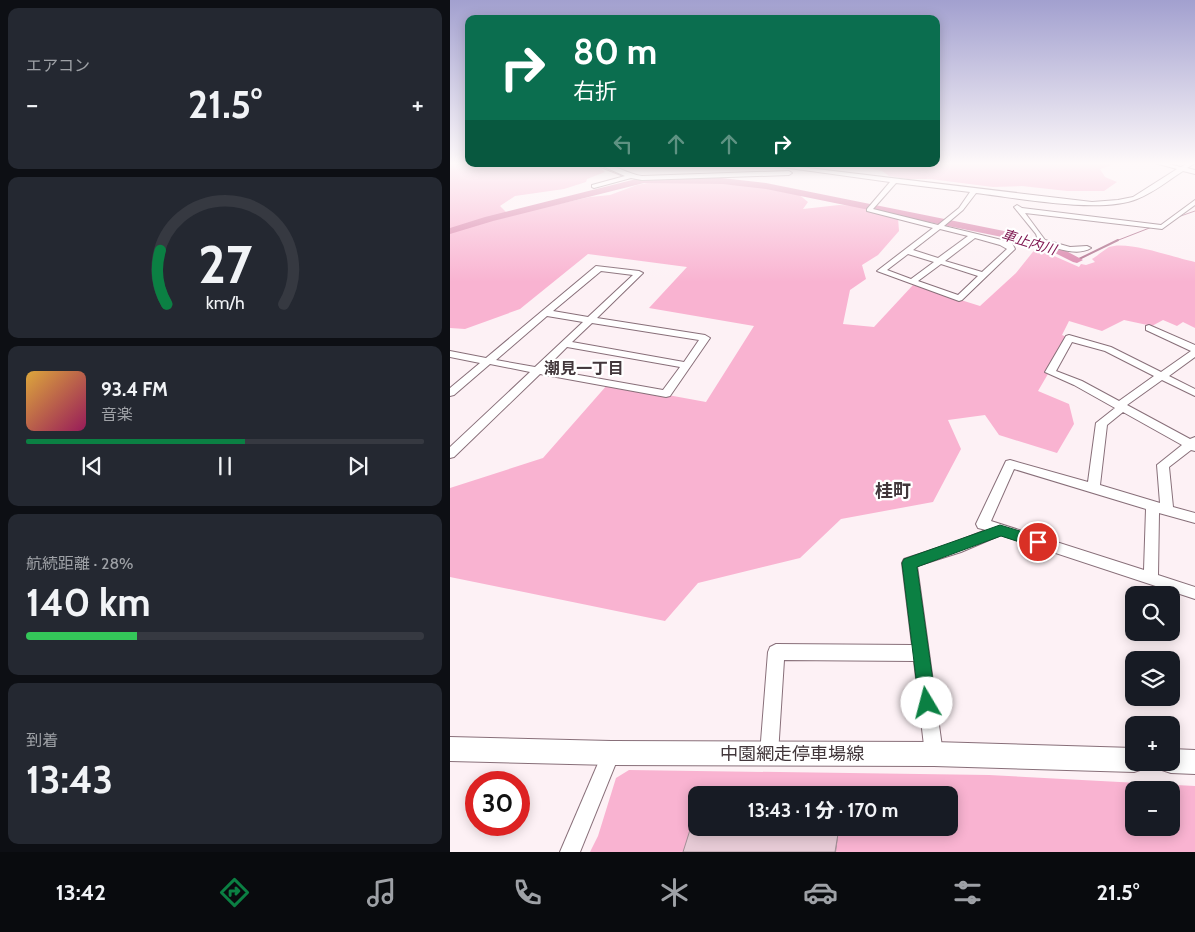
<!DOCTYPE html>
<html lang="ja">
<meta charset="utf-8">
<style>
body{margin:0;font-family:Cabin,"Noto Sans JP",sans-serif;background:#242831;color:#f1f3f6;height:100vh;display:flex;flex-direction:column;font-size:19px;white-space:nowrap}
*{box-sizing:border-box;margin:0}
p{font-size:16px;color:#9ea1a6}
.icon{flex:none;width:28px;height:28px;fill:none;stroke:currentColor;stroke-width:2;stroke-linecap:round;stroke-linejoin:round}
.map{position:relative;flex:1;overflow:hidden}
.panel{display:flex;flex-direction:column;gap:8px;padding:8px;background:#0d0f14;width:450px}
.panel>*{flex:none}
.top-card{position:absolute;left:15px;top:15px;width:475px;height:152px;border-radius:10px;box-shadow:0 2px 12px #0003;background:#0b6e4f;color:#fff;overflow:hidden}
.buttons{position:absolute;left:675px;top:586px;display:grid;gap:10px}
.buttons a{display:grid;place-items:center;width:55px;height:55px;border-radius:10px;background:#171b24;box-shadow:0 2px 12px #0003;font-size:25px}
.speed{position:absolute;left:15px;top:771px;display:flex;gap:10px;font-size:25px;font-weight:700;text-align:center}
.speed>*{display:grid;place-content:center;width:65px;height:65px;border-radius:50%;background:#171b24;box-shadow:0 2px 12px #0003;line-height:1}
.speed .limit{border:8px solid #d22;background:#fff;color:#111}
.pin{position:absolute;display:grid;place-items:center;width:42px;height:42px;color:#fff;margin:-21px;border:2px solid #fff;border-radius:50%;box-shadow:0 1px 5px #0007}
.me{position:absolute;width:55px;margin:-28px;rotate:352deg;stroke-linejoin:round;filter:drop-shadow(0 0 4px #0008)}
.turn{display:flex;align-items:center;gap:18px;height:105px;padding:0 25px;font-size:22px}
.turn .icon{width:65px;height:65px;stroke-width:2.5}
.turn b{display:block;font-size:35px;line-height:42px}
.lanes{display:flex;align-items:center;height:48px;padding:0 25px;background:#0003;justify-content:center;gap:25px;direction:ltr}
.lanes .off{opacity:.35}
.big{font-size:38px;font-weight:800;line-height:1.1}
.panel .card{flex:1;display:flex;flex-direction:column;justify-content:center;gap:8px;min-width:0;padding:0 18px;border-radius:10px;background:#242831}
.panel .dial{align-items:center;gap:0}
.dial svg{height:130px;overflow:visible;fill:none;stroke:#363941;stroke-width:7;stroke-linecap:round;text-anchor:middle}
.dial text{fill:#f1f3f6;stroke:none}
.song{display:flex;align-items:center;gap:15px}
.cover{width:60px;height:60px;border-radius:8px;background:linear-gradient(135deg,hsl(40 70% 55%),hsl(330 70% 35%))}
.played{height:5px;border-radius:2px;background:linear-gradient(90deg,#0b8043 55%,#363941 55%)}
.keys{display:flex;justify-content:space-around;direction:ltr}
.heat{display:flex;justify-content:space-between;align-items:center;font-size:28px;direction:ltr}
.charge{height:8px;border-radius:4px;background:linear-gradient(90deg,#34c759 28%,#363941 0)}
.trip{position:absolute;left:238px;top:786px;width:270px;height:50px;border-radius:10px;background:#171b24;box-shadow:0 2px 12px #0003;font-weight:800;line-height:50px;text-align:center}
.tabs{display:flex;height:80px;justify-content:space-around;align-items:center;background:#090b0e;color:#9ea1a6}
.tabs .icon{width:35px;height:35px}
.tabs .on{color:#0b8043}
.tabs b{font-size:22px;color:#f1f3f6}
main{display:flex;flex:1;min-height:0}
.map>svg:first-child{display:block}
.green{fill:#f9b3d1;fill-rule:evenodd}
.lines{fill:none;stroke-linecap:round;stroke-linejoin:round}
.stream-far1{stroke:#ac6c89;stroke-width:1}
.stream{stroke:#ac6c89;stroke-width:2}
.river{fill:#d983aa;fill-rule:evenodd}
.minor-casing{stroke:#886f79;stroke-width:2}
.major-casing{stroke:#886f79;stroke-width:2}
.minor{fill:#fff;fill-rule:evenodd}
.major{fill:#fff;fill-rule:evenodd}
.shaded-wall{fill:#a28e96}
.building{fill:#e7cbd6;stroke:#a28e96}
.route{fill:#0b8043;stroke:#07532c}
.labels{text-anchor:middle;stroke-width:4.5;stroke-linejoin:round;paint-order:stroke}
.far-water-label{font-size:14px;font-style:italic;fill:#801a53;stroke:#fff}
.neighbourhood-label{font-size:16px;font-weight:bold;fill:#42373b;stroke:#fff}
.quarter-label{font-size:18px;font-weight:bold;fill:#42373b;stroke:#fff}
.near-street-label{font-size:18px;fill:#42373b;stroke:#fff}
</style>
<main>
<section class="panel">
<div class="card"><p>エアコン</p>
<div class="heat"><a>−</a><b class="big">21.5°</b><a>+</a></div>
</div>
<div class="card dial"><svg viewBox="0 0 100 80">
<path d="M14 69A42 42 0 1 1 86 69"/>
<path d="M14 69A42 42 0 0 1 10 36" stroke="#0b8043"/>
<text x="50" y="56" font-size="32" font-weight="700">27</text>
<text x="50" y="72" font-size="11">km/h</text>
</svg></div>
<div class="card">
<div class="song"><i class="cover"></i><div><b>93.4 FM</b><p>音楽</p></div></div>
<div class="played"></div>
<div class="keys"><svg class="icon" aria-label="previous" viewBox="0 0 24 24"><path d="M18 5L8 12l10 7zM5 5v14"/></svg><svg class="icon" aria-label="pause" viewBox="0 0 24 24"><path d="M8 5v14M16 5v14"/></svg><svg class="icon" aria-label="next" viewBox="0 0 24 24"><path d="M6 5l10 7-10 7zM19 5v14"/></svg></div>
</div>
<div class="card"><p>航続距離 · 28%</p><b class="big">140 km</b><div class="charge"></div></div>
<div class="card"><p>到着</p><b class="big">13:43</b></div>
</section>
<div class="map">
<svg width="745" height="852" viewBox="0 0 745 852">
<rect width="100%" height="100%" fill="#fdf1f5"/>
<g class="green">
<path d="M0 163 146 164 155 172 137 179 136 182 114 189 65 196 50 206 59 215 140 197 160 195 187 185 213 180 302 186 347 193 358 202 353 209 389 205 411 206 419 211 448 218 449 231 428 255 412 265 416 279 400 290 393 324 424 327 463 285 530 306 566 273 586 248 629 267 631 264 636 265 645 262 642 259C647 256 654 250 659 247 678 240 725 258 745 262V328L733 322 727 326 713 320 702 326 674 320 652 331 619 321 612 335 619 338 588 391 619 404 624 424 607 453 549 435 535 415 498 420 511 449 483 502 391 519 350 558 248 583 215 621 0 577V488L93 458 158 384 256 402 304 326 199 308 237 267 138 254 70 309 15 329 0 328Z"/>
<polygon points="668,163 650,169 655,177 667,182 654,191 617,191 572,186 543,187 480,179 458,179 439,176 432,171 399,164"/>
<path d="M179 770 539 775 745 786V852H140L148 836 166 778ZM684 790H721V828H684ZM246 795H499V828H246Z"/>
</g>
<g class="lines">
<g class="stream-far1">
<polyline points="142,164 172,176 194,180"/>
<polyline points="725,218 745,211"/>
<polyline points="666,241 702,227"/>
</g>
<polyline class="stream" points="627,260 668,240"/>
<polygon class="river" points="194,177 272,178 316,183 559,232 605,245 633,260 627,263 623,262 597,249 557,238 316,189 272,184 194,183 43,221 0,234 0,228 35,217"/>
<g class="minor-casing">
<g id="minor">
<path d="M705 163H714L731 167 738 163H745L737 168 745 170V174L733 171C719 180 703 193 687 199 651 214 567 198 526 193L513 210 494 226 556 241 562 243 565 249 512 300 509 301 427 271 483 228 417 211V209L440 182 310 164H325L642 202 668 200 683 197 727 169ZM446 183 520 192 509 208 488 225 423 209ZM490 229 518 236 488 258 463 250ZM525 238 550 245 557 249 532 272 495 261ZM458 254 484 262 461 279 437 270ZM491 264 528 276 508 295 468 281Z"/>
<path d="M148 164C163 163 177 174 192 176L339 171 342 173 339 175 192 180 181 178 144 188 142 187V185L175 176Z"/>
<path d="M745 200V205L712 229 575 213 595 240 620 247 637 246 641 248C627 257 604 247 589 243L586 234 564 207 567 205 572 208 711 225Z"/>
<path d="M146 266 189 271 193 273 147 318 255 335 260 338 220 396 216 397 90 374 4 457 0 458V447L80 372 40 364 4 395 0 396V388L30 363 0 357V351L36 358ZM151 271 183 275 138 317 103 311ZM97 316 133 322 85 367 46 360ZM142 323 249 340 234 362 122 342ZM117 347 230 367 213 390 95 369Z"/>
<path d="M699 325 745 345V357L719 376 745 389V396L712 380 677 405 740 439 745 437V451L741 450 719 467 723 507 745 513V523L709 513 708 575 745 587V599L551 535 511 552 467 566 493 754 490 760 484 763 478 760 475 754 464 661 334 660 328 754 325 760 319 763 313 760 310 754 318 652 320 647 326 644 462 645 452 563 454 559 503 543 536 530 528 528 526 524 556 461 560 460 638 482 646 423 665 408 624 385 595 372 616 336 619 335 661 347 711 372 741 351 696 330V326ZM622 342 655 351 704 376 669 401 632 381 606 371ZM673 412 732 445 707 465 710 503 650 485 657 425ZM564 469 696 509 694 570 541 521Z"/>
<polygon points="161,744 167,747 170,753 130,852 110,852 155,747"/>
</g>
</g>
<g class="major-casing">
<g id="major">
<polygon points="0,737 161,741 484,742 684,748 684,762 695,762 693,769 684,772 484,766 161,765 0,761"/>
<polygon points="721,749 745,750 745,774 721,773 712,770 709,762 721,762"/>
</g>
</g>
<use href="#minor" class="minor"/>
<use href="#major" class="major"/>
</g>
<polygon class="shaded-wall" points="389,828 386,852 385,852"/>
<g class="building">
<polygon points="254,788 285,795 251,795"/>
<polygon points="246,811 246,828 389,828 385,852 233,852"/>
</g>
<linearGradient id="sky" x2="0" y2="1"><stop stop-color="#a2a0cf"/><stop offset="0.58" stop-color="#fef9fa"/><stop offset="1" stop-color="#fef9fa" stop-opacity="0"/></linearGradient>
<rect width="745" height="282" fill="url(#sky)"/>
<polygon class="route" points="550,525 593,538 595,542 593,546 588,548 551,536 467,567 486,703 483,709 477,712 471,709 469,703 452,563 454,559"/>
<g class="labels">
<g class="far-water-label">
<text transform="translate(579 242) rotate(17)" y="5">車止内川</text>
</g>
<g class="neighbourhood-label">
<text x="134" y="374">潮見一丁目</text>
</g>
<g class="quarter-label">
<text x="443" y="497">桂町</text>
</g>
<g class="near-street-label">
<text x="342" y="760">中園網走停車場線</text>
</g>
</g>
</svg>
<div class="buttons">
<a><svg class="icon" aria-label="search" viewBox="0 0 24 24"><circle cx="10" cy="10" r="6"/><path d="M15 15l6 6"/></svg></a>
<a><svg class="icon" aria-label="layers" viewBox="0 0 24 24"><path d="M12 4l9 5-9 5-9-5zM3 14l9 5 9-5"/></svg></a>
<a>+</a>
<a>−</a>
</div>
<div class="speed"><div class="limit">30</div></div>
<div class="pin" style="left:588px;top:542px;background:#d93025"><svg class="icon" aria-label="arrive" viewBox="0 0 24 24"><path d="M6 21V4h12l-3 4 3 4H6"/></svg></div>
<svg class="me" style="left:477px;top:703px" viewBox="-20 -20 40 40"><circle r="19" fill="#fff"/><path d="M0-13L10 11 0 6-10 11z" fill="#0b8043"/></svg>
<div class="trip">13:43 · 1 分 · 170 m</div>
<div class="top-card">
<div class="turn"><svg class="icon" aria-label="right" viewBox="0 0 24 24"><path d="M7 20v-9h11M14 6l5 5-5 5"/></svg><div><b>80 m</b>右折</div></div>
<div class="lanes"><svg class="icon off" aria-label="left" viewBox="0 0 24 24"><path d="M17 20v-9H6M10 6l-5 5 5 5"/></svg><svg class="icon off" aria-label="ahead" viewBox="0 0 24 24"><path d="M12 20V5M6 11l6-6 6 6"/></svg><svg class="icon off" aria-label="ahead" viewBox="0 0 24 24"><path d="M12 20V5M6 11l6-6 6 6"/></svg><svg class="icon" aria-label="right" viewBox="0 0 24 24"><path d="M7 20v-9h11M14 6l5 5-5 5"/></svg></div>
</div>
</div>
</main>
<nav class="tabs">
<b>13:42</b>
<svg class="icon on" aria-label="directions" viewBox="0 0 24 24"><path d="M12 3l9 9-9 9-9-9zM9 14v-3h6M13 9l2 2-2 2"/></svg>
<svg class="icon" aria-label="music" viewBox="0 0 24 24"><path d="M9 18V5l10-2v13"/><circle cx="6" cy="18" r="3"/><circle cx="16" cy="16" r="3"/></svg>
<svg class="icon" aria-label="phone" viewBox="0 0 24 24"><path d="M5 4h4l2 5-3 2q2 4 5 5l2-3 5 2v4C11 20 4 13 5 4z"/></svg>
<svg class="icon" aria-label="climate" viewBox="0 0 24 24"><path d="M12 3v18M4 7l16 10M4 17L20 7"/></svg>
<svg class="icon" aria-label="car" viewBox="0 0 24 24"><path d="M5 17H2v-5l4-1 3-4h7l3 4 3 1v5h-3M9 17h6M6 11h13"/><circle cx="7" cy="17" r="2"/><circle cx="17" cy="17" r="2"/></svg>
<svg class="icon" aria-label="filters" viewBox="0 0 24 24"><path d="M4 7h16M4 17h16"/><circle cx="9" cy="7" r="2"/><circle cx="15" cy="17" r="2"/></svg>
<b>21.5°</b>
</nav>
